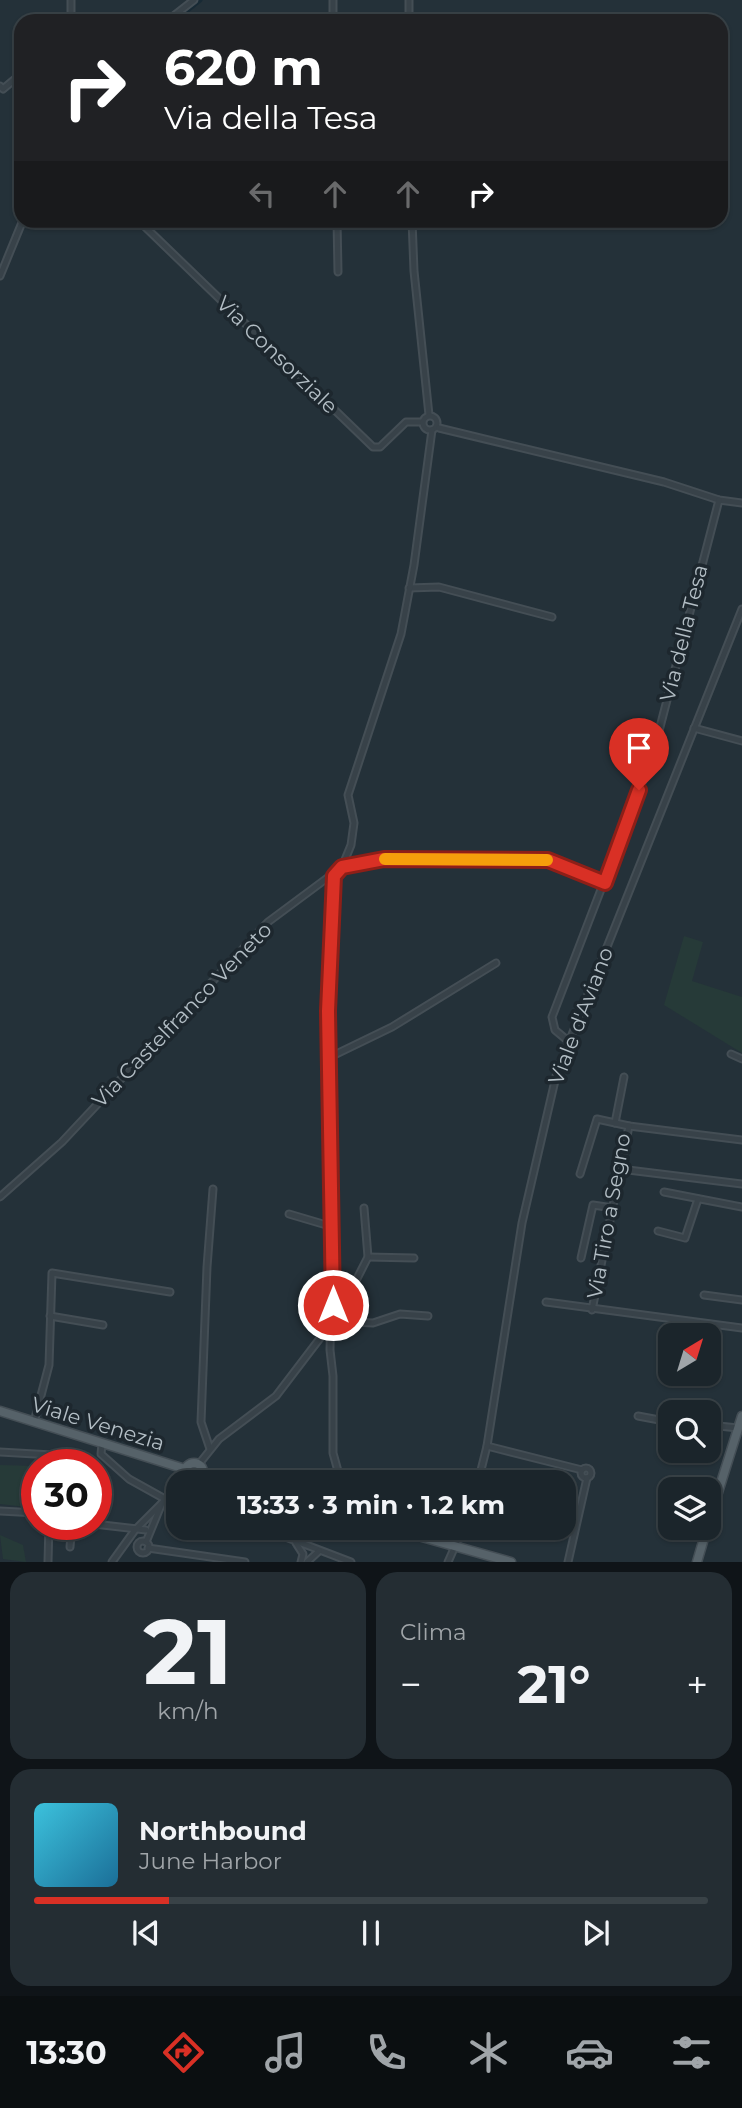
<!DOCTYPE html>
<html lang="it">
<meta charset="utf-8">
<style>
body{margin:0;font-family:Montserrat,sans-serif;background:#242d33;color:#f1f3f6;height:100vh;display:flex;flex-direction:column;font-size:26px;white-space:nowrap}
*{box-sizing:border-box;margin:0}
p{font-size:23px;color:#a0a5a9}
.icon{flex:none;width:38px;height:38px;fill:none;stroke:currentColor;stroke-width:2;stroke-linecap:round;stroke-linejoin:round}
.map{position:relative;height:1562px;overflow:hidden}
.sheet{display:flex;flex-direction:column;gap:10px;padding:10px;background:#0f1418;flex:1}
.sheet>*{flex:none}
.hud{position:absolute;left:14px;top:14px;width:714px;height:214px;border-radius:21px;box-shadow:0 2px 5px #0004,0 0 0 2px #394247;background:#202124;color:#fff;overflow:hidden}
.needle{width:46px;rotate:38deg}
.controls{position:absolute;left:658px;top:1323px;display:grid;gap:14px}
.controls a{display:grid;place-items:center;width:63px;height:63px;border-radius:14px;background:#1b252b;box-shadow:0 2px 5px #0004,0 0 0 2px #394247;font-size:35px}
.speed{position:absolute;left:21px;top:1449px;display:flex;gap:14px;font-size:35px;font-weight:700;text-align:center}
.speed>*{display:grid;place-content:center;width:91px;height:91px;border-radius:50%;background:#1b252b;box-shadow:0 2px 5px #0004,0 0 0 2px #394247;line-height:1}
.speed .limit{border:10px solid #d22;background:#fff;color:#111}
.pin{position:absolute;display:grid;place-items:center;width:60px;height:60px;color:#fff;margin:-72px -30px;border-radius:50% 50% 50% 0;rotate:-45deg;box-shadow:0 0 7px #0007}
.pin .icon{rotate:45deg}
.me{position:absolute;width:77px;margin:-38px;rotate:0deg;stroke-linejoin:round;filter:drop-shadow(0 0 5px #0008)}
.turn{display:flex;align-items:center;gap:24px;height:147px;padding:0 35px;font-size:32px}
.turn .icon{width:91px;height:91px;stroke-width:2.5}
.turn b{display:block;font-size:49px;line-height:60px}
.lanes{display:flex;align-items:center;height:66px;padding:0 35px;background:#0003;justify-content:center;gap:35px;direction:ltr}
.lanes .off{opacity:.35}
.big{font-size:52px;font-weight:700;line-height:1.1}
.sheet .widget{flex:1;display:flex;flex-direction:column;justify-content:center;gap:10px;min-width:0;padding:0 24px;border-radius:21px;background:#242d33}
.sheet .dial{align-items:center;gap:0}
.dial b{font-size:91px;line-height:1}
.song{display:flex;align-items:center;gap:21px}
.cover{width:84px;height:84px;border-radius:10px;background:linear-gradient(135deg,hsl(190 70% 55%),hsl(200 70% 35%))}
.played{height:7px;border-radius:4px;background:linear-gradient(90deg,#d93025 20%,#394247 20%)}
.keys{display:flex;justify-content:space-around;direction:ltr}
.heat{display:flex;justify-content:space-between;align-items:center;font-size:38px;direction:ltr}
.sheet .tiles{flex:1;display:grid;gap:10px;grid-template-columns:1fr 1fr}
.widget:last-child{grid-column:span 2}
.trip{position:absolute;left:166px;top:1470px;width:410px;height:70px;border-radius:21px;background:#1b252b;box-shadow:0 2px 5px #0004,0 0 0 2px #394247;font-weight:700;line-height:70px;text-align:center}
.menu{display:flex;height:112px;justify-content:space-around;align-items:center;background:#0b0f11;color:#a0a5a9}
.menu .icon{width:49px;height:49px}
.menu .current{color:#d93025}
.menu b{font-size:32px;color:#f1f3f6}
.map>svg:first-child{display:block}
.green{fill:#263a38}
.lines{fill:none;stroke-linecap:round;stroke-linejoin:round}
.canal{stroke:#182a35;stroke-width:5}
.street-casing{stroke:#444e55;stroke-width:9}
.primary-casing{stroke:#444e55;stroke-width:11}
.street{stroke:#384249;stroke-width:5}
.primary{stroke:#566269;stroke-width:8}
.route-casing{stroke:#8d1f18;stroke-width:18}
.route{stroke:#d93025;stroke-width:12}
.slow{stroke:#f59e0b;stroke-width:12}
.labels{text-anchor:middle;stroke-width:7;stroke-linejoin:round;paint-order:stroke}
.street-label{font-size:21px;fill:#b3bec5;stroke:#1d272e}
</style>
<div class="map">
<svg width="742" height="1562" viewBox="0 0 742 1562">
<rect width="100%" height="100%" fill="#243139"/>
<g class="green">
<polygon points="684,936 703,942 692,981 742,997 742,1053 664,1005"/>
<polygon points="0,1465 37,1466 35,1508 0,1504"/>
<polygon points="0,1535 23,1545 26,1562 3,1559"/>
</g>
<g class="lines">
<polyline class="canal" points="174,21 200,0"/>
<g class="street-casing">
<g id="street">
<polyline points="409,0 409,21"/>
<polyline points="71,21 71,0"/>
<polyline points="167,21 194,0"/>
<polyline points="333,21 333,0"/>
<polyline points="0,86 3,89 21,74"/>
<polyline points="138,220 373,447 380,447 406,422 422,422"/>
<polyline points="337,220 338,272"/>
<polyline points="412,220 414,271 429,415"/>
<polyline points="0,276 23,220"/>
<circle cx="430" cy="423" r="7"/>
<polyline points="439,428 664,482 719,500 742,503"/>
<polyline points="409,588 439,587 552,617"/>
<polyline points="694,728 742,741"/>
<polyline points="342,867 384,859 548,860 605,883"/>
<polyline points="334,876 328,1011 329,1164 333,1229 330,1350 333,1376 333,1453 341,1482"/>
<polyline points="567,1040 555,1030 552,1017 653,754 719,500"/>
<polyline points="731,1054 742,1059"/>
<polyline points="328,1058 392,1027 496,963"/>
<polyline points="615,1123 624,1077"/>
<polyline points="629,1126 742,1140"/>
<polyline points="620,1169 742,1184"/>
<polyline points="580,1174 597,1119 629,1126 592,1310"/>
<polyline points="664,1192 742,1207"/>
<polyline points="0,1197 62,1142 268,922 342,867 351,845 354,823 348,795 401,634 414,565 432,430"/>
<polyline points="289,1214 333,1227"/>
<polyline points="658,1231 685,1238 698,1199"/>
<polyline points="368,1257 414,1258"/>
<polyline points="581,1258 593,1205 613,1208"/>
<polyline points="704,1295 742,1300"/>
<polyline points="546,1302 742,1328"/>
<polyline points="50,1316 103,1325"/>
<polyline points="332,1321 373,1323 400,1314 428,1316"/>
<polyline points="638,1416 670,1422"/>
<polyline points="34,1422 49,1365 52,1273 170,1292"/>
<polyline points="709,1425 738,1428"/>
<polyline points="102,1444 101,1454 129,1479 165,1499"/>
<polyline points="487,1446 582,1470"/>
<polyline points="210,1449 201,1422 207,1267 213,1189"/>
<polyline points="0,1452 52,1455 51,1465"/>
<polyline points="199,1464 219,1439 276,1396 340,1312 368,1257 364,1208"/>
<circle cx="586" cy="1473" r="5"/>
<polyline points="183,1482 185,1475"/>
<polyline points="198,1482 200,1478"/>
<polyline points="478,1482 487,1446 522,1223 557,1072 742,609"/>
<polyline points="0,1511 37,1513"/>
<polyline points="94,1524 146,1530"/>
<polyline points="262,1528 351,1562"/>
<circle cx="143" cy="1547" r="6"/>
<polyline points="146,1542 162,1503"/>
<polyline points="296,1543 303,1554 301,1562"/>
<polyline points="70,1547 72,1524"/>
<polyline points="148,1548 245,1562"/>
<polyline points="48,1562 49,1524"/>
<polyline points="112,1562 135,1530 178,1487"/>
<polyline points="307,1562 319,1551"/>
<polyline points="448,1562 463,1528"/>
<polyline points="568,1562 587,1478"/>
</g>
</g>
<g class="primary-casing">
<g id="primary">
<polyline points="0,1411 185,1469"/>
<circle cx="194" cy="1472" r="9"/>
<polyline points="203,1474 236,1482"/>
<polyline points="709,1521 742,1416"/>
<polyline points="390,1528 511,1562"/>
<polyline points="697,1562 707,1528"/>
</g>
</g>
<use href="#street" class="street"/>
<use href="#primary" class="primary"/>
</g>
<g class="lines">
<g class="route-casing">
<polyline id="route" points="333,1305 328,1011 334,876 342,867 384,859 548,860 605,883 639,790"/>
</g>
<use href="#route" class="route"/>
<polyline class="slow" points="385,859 547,860"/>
</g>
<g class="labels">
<g class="street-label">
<text transform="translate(277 355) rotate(44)" y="7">Via Consorziale</text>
<text transform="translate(684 633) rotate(-76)" y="7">Via della Tesa</text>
<text transform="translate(182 1015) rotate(-46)" y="7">Via Castelfranco Veneto</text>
<text transform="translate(581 1016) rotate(-69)" y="7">Viale d'Aviano</text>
<text transform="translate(609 1216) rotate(-80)" y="7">Via Tiro a Segno</text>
<text transform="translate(98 1424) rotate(17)" y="7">Viale Venezia</text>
</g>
</g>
</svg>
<div class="controls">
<a><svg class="needle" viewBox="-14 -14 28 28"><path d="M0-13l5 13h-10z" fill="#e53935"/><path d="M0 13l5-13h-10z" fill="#a0a5a9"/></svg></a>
<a><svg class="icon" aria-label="search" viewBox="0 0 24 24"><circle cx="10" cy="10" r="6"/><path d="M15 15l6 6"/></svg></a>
<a><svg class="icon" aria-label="layers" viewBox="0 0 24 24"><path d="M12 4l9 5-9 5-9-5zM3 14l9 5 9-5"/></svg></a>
</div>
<div class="speed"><div class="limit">30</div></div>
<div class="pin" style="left:639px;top:790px;background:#d93025"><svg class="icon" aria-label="arrive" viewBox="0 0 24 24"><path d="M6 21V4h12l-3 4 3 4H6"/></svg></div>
<svg class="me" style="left:333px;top:1305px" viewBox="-20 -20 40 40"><circle r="17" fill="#d93025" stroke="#fff" stroke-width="3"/><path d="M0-11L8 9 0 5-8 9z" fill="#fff"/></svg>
<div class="trip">13:33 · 3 min · 1.2 km</div>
<div class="hud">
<div class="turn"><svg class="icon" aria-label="right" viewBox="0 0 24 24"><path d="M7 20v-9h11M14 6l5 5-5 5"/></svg><div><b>620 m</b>Via della Tesa</div></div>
<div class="lanes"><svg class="icon off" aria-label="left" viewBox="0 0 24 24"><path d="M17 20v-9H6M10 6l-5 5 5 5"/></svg><svg class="icon off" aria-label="ahead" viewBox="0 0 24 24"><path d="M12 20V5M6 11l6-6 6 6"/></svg><svg class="icon off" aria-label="ahead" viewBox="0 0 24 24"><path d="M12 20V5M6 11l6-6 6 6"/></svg><svg class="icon" aria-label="right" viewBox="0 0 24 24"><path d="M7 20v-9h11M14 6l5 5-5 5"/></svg></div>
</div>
</div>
<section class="sheet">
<div class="tiles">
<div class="widget dial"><b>21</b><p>km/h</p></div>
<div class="widget"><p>Clima</p>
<div class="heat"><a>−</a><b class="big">21°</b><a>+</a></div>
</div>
<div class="widget">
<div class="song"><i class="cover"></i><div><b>Northbound</b><p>June Harbor</p></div></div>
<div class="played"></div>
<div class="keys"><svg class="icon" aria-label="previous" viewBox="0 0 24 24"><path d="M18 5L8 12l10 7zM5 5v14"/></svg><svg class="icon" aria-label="pause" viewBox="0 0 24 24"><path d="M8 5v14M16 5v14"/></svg><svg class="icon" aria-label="next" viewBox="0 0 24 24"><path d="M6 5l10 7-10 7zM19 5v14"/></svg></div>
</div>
</div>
</section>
<nav class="menu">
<b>13:30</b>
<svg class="icon current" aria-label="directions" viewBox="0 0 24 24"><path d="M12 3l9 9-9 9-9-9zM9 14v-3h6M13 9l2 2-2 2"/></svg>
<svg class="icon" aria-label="music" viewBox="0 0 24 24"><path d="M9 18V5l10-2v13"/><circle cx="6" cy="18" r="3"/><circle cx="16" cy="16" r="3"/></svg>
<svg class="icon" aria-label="phone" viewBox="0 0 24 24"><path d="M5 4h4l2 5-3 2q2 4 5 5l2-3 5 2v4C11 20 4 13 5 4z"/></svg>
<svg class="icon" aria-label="climate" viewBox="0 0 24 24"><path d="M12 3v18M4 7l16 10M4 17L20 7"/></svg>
<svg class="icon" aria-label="car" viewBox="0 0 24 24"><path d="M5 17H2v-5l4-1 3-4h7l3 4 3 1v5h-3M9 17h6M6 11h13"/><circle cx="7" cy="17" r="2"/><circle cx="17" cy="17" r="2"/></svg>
<svg class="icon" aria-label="filters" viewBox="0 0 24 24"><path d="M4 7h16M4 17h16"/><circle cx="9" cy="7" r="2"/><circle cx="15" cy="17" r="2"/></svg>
</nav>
